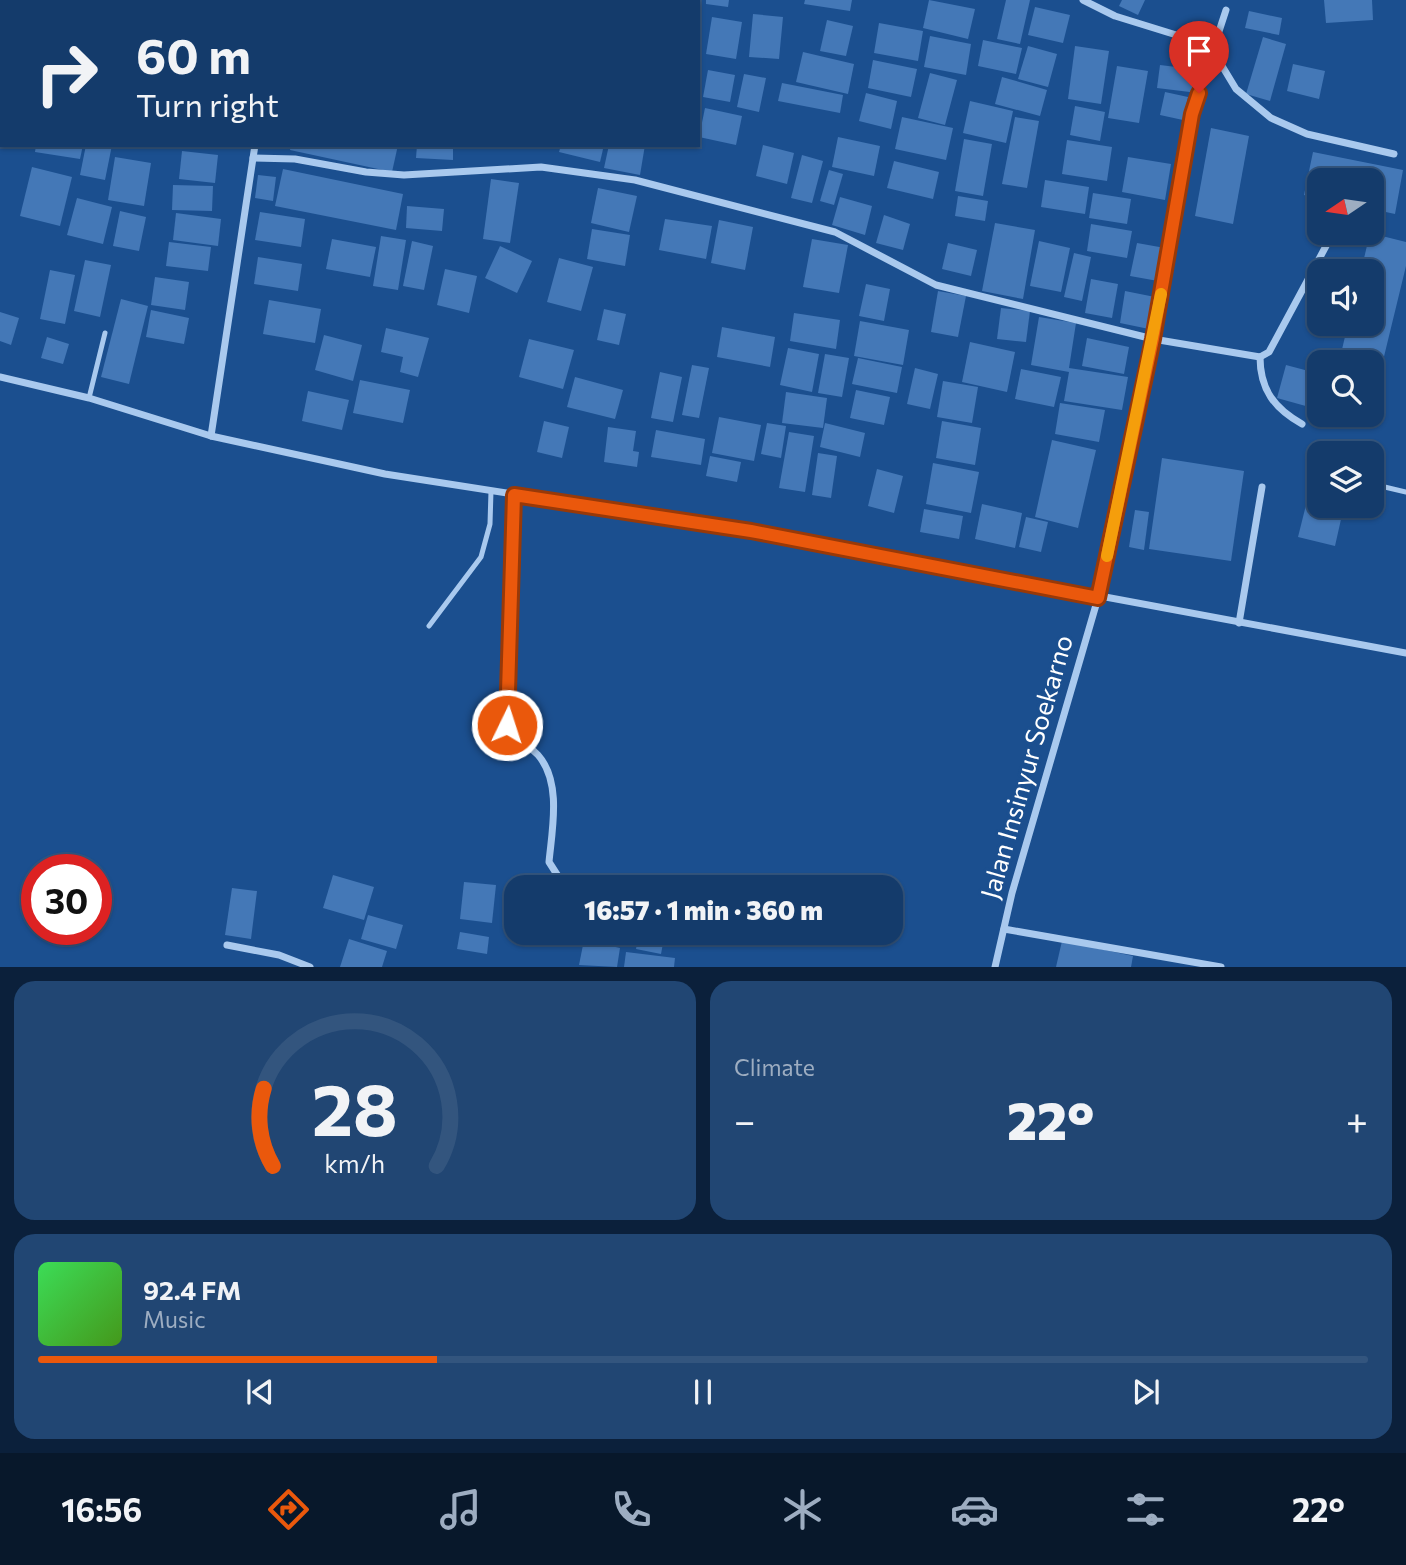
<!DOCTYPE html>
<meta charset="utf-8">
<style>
body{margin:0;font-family:Commissioner,sans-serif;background:#214673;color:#f1f3f6;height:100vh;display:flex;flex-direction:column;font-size:26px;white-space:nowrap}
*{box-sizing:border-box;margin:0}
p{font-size:23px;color:#9dadc1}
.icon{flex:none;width:38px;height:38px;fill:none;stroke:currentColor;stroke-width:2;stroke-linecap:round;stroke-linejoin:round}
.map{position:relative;height:967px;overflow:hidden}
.details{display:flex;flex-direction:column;gap:14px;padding:14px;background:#0b203b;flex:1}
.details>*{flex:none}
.top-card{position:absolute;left:0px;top:0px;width:700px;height:147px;box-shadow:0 2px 5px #0004,0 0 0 2px #33557e;background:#143b6b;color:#f1f3f6;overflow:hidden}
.needle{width:46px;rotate:257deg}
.controls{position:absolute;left:1307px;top:168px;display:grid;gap:14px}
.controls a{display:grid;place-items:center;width:77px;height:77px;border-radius:14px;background:#143b6b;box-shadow:0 2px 5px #0004,0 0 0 2px #33557e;font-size:35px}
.speed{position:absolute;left:21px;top:854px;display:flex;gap:14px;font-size:35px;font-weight:700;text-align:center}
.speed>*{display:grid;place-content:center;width:91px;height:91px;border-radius:50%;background:#143b6b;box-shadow:0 2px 5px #0004,0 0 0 2px #33557e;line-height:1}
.speed .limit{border:10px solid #d22;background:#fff;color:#111}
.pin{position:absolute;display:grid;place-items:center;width:60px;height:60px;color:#fff;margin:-72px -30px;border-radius:50% 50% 50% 0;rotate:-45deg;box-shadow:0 0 7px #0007}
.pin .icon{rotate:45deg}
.me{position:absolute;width:77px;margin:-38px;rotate:4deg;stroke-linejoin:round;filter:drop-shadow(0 0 5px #0008)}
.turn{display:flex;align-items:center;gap:24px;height:147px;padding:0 21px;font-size:32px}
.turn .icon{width:91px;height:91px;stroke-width:2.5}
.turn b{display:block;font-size:49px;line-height:60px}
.big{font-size:52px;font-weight:800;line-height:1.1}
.details .card{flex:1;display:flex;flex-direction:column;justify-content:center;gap:10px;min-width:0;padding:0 24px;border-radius:21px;background:#214673}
.details .dial{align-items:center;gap:0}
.dial svg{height:182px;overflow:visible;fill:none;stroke:#33557e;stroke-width:7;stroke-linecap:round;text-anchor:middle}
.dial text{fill:#f1f3f6;stroke:none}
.song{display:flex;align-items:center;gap:21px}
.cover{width:84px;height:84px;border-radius:10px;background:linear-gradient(135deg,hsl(130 70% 55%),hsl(100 70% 35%))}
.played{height:7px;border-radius:4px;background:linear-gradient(90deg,#ea580c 30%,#33557e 30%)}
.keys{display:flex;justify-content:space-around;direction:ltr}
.heat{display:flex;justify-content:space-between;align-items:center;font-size:38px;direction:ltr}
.details .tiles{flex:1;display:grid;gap:14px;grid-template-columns:1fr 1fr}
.card:last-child{grid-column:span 2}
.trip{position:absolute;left:504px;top:875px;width:399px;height:70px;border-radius:21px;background:#143b6b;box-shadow:0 2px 5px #0004,0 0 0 2px #33557e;font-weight:800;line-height:70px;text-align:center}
.dock{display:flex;height:112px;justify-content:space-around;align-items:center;background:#08182b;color:#9dadc1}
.dock .icon{width:49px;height:49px}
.dock .selected{color:#ea580c}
.dock b{font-size:32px;color:#f1f3f6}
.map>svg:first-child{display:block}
.building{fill:#4478b7}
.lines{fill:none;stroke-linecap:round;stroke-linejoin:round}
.lane{stroke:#a9c9ee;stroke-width:5}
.street{stroke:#a9c9ee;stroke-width:7}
.route-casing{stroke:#983908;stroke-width:18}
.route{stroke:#ea580c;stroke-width:12}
.slow{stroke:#f59e0b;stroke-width:12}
.labels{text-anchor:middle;stroke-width:6;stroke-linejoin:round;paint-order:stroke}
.street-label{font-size:26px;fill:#fff;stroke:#1b4f8f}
</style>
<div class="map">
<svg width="1406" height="967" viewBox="0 0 1406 967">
<rect width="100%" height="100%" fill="#1b4f8f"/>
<g class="building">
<polygon points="706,0 729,0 728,7 706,4"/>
<polygon points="805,0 852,0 850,11 804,4"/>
<polygon points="929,0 975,9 968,39 923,28"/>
<polygon points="1006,0 1030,0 1020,44 997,39"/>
<polygon points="1122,0 1145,0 1138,15 1119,6"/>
<polygon points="1324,0 1372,0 1373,20 1326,23"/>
<polygon points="1035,7 1070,15 1063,43 1028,35"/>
<polygon points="1249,11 1282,18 1279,35 1245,28"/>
<polygon points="753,14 783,17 779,59 749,57"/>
<polygon points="712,17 742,22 736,59 706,54"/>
<polygon points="827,20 853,26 846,56 820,51"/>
<polygon points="879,23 923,31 918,61 874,53"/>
<polygon points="930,36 971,44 966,75 924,67"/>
<polygon points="1263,37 1286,44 1270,101 1246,94"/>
<polygon points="983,40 1022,48 1016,74 978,66"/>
<polygon points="1028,46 1057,54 1048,87 1018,79"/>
<polygon points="1075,46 1109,51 1101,104 1068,99"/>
<polygon points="803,52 854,64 848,94 796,82"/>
<polygon points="873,60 917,69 911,97 868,88"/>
<polygon points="1293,64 1325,71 1319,99 1287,91"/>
<polygon points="1160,65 1201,70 1198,93 1157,88"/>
<polygon points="1117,66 1148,71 1139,123 1108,118"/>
<polygon points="708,70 735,75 730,102 703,97"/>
<polygon points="930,73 957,80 945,125 918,118"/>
<polygon points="744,74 766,78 759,112 737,107"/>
<polygon points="1002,77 1047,90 1040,116 995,104"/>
<polygon points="782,83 843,95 840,113 778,101"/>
<polygon points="1165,92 1188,97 1183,120 1160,115"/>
<polygon points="866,93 897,101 891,129 859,121"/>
<polygon points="970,101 1013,111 1006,143 963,133"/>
<polygon points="1075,106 1105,112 1100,141 1070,135"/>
<polygon points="705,108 742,116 736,145 699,137"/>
<polygon points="902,117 953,128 946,160 895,149"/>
<polygon points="1015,117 1039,121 1027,188 1002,184"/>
<polygon points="1211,128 1249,136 1233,224 1195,216"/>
<polygon points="838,137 880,146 874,176 832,167"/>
<polygon points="964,139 992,144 983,196 955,191"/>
<polygon points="1067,140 1112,147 1107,181 1062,174"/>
<polygon points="36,145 83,145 80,159 35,152"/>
<polygon points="86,145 112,145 105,180 80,175"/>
<polygon points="291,145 398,145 392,172 290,150"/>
<polygon points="417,145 453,145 453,160 416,158"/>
<polygon points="561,145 604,145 600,162 559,152"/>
<polygon points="609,145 645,145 640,175 604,168"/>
<polygon points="763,145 794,153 787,184 756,176"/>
<polygon points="182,151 218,155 215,183 179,179"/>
<polygon points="1313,152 1403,170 1395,214 1372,209 1372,180 1320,180 1320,199 1304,195"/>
<polygon points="802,155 823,161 812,203 791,198"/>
<polygon points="115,157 151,163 144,206 108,200"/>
<polygon points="1128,157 1171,164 1165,200 1122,192"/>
<polygon points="894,161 939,172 933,199 887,188"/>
<polygon points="32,167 72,177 60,226 20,216"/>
<polygon points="283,169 403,194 396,230 275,206"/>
<polygon points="829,170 843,174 834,205 820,201"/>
<polygon points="258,175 276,177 273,201 255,198"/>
<polygon points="491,179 519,183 510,243 483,239"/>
<polygon points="1045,180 1089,187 1085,214 1041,207"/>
<polygon points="173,185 213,186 212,211 172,210"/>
<polygon points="598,188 637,196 629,232 591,223"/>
<polygon points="1093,193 1131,199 1127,224 1089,218"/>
<polygon points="958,196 988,201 985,221 955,216"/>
<polygon points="840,197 872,206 865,235 832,225"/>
<polygon points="77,198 112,207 103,244 67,235"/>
<polygon points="407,206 444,209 442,231 406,228"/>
<polygon points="120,211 146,217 139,251 113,246"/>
<polygon points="260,212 305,219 301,247 255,240"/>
<polygon points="176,213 221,219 218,246 173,240"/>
<polygon points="884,215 910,224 903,250 876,243"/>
<polygon points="665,219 712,226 706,259 659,250"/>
<polygon points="719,220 753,227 745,270 711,263"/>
<polygon points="995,223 1035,230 1023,299 982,291"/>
<polygon points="1091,224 1132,231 1127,258 1087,251"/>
<polygon points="592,229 630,235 625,266 587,259"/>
<polygon points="1370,233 1406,242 1406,266 1380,373 1372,371 1372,362 1339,362 1348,324 1372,324 1372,271 1361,271"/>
<polygon points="381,236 406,240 398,290 373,286"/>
<polygon points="332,239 376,247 370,277 326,269"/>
<polygon points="812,239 848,245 839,293 803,287"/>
<polygon points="412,241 433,246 424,290 403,286"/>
<polygon points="1039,241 1070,248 1061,292 1030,286"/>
<polygon points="169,242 211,247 208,271 166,266"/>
<polygon points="948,243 977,250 971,276 942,269"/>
<polygon points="1137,243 1165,248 1158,281 1130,276"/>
<polygon points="500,246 532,261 517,293 485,278"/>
<polygon points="1074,253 1091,257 1082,301 1064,297"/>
<polygon points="258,257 302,264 298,291 254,284"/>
<polygon points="559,258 593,267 581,311 547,302"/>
<polygon points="85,260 111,265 100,317 74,311"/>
<polygon points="445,269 477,276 469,313 437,305"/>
<polygon points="50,270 75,275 65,324 40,319"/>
<polygon points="155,277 189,282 185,310 151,305"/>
<polygon points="1091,279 1118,284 1112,318 1085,313"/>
<polygon points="866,284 890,289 884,321 859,316"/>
<polygon points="938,291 966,296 958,337 931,332"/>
<polygon points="1125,291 1155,297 1149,329 1120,323"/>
<polygon points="121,299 148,306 129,384 101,377"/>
<polygon points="269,300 321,309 315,343 263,334"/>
<polygon points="1001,308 1030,311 1026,342 997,339"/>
<polygon points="604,309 626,314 619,345 597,340"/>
<polygon points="151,310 189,318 184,344 146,337"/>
<polygon points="0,312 19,318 11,345 0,341"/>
<polygon points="794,313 840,320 836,349 790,341"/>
<polygon points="1039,317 1076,323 1069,368 1128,377 1122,410 1064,401 1069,372 1031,365"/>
<polygon points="860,321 909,330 903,365 854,356"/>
<polygon points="722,327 775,337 770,367 717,357"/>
<polygon points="386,328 429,338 418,377 400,372 403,357 381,352"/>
<polygon points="324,335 362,345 353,381 315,370"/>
<polygon points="47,337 69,344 63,364 41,358"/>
<polygon points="1087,338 1129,347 1124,374 1082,366"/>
<polygon points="529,339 574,350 563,389 519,377"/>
<polygon points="970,342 1015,352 1007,392 962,382"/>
<polygon points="788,348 819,354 812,392 780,385"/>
<polygon points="825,354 849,358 842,397 818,393"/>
<polygon points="858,358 902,367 897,393 852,384"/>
<polygon points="692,365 709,368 699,418 682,415"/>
<polygon points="1286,365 1320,374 1320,410 1277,398"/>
<polygon points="915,368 938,374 930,409 907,404"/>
<polygon points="1021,369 1061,377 1054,407 1015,399"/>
<polygon points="660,372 682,377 673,422 651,418"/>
<polygon points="1372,374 1381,376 1376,395 1372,394"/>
<polygon points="575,377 623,390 615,419 567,407"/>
<polygon points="360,380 410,390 403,423 353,413"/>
<polygon points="943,381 978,387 972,423 937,417"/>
<polygon points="856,390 890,397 884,425 850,418"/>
<polygon points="308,391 349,400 342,430 302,421"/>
<polygon points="786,392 827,398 823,428 782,423"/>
<polygon points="1060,403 1105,410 1099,442 1055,434"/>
<polygon points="719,417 761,425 754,461 712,453"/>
<polygon points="544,421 569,427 562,458 537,452"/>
<polygon points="942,421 981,428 975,465 936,458"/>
<polygon points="767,423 786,426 781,458 761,454"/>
<polygon points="825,423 865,433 860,457 820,447"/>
<polygon points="608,427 636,431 633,451 639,452 637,467 604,462"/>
<polygon points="656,430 705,439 701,465 651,457"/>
<polygon points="789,432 814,436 805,492 779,488"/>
<polygon points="1052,440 1096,450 1078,528 1035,517"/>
<polygon points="818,453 837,456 831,498 812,495"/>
<polygon points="1319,453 1320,506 1344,506 1335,546 1298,537"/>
<polygon points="710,456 741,462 737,482 706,476"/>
<polygon points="1162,458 1244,471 1231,561 1149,549"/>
<polygon points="933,463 979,472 971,513 926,504"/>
<polygon points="877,469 903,476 894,513 868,506"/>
<polygon points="982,504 1022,513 1015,548 975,539"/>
<polygon points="924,509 963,516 959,539 920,532"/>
<polygon points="1135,510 1149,512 1144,550 1129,547"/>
<polygon points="1026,517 1048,522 1041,552 1019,547"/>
<polygon points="333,875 374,887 364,920 323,908"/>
<polygon points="464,882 496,885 492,923 460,919"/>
<polygon points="232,888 257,891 251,939 225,935"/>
<polygon points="368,915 403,925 396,949 361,939"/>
<polygon points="460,932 489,937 487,954 457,949"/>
<polygon points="588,933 629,933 628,943 588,938"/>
<polygon points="639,933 665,933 661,954 636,949"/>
<polygon points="349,939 387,951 382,967 340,967"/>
<polygon points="584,940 620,948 617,967 579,965"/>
<polygon points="1062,941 1133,956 1131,967 1056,967"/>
<polygon points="626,952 675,958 674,967 624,967"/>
</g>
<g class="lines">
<g class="lane">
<polyline points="89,398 105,333"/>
<polyline points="1372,484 1406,492"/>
<polyline points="429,626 481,557 490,524 491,491"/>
</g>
<g class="street">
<polyline points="270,0 270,2"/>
<polyline points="1083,0 1115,16 1199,42 1213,51 1236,89 1271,118 1307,134 1394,154"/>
<polyline points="477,2 477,0"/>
<polyline points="253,158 295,159 366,172 404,175 541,167 635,180 835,232 936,285 1153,339 1260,357 1269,352 1333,233"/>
<path d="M1260 357C1260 390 1275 409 1302 424"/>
<polyline points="0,377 89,398 211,436 385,474 751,531 1406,653"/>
<polyline points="211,436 255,145"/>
<path d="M515 495 507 725C518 744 526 742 538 755 562 782 552 830 549 862L565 887"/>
<polyline points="1239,623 1262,487"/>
<polyline points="1004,929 1221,967"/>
<polyline points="227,945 279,955 310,967"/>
<polyline points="995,967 1012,893 1098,598 1153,339 1192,114 1226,10"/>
</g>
</g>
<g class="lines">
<g class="route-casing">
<polyline id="route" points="507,725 514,495 751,531 1098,598 1153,339 1192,114 1199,93"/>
</g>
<use href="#route" class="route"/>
<polyline class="slow" points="1107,556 1161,294"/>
</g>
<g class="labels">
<g class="street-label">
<text transform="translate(1027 767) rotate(-74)" y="9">Jalan Insinyur Soekarno</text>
</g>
</g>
</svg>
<div class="controls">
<a><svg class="needle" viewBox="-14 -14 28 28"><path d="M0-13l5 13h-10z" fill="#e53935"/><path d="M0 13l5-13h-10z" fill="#9dadc1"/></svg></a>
<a><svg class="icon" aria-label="sound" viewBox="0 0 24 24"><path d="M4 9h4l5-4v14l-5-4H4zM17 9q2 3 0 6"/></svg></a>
<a><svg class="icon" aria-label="search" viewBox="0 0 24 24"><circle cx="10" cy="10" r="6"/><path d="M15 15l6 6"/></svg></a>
<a><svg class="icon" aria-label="layers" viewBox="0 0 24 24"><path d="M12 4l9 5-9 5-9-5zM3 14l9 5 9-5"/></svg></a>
</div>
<div class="speed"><div class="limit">30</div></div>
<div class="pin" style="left:1199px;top:93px;background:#d93025"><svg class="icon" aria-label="arrive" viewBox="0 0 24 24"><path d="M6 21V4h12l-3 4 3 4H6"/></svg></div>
<svg class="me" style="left:507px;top:725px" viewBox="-20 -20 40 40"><circle r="17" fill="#ea580c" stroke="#fff" stroke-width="3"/><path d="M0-11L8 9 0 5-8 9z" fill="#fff"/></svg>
<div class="trip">16:57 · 1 min · 360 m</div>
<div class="top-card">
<div class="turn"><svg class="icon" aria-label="right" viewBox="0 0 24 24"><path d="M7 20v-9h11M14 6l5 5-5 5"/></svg><div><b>60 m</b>Turn right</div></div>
</div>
</div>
<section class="details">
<div class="tiles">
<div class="card dial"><svg viewBox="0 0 100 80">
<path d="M14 69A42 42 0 1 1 86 69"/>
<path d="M14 69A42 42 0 0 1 10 35" stroke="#ea580c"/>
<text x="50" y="56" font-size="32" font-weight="700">28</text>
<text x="50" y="72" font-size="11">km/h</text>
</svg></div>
<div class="card"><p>Climate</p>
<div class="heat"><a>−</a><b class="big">22°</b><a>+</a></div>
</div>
<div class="card">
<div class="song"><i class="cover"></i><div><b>92.4 FM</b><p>Music</p></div></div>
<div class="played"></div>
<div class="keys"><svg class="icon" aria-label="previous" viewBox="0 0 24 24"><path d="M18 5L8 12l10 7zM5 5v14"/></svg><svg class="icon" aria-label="pause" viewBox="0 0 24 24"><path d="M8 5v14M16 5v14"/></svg><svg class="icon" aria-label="next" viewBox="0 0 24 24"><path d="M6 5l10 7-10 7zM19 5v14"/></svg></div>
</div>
</div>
</section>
<nav class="dock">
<b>16:56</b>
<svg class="icon selected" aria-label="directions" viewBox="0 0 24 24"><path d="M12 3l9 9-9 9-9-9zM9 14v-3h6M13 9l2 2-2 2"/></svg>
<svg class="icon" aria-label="music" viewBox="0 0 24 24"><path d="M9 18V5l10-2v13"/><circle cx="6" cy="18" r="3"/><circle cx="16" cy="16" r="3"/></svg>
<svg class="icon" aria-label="phone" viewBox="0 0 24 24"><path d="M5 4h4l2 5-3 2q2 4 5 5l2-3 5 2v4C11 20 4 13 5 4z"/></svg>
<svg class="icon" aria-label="climate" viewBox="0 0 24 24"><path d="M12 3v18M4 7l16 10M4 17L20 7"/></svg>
<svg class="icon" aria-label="car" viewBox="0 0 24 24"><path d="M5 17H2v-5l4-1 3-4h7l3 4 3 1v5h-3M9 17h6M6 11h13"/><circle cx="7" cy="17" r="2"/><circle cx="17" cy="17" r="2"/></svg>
<svg class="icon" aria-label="filters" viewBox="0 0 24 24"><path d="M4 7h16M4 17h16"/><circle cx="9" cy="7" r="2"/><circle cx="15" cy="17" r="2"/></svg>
<b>22°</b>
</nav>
